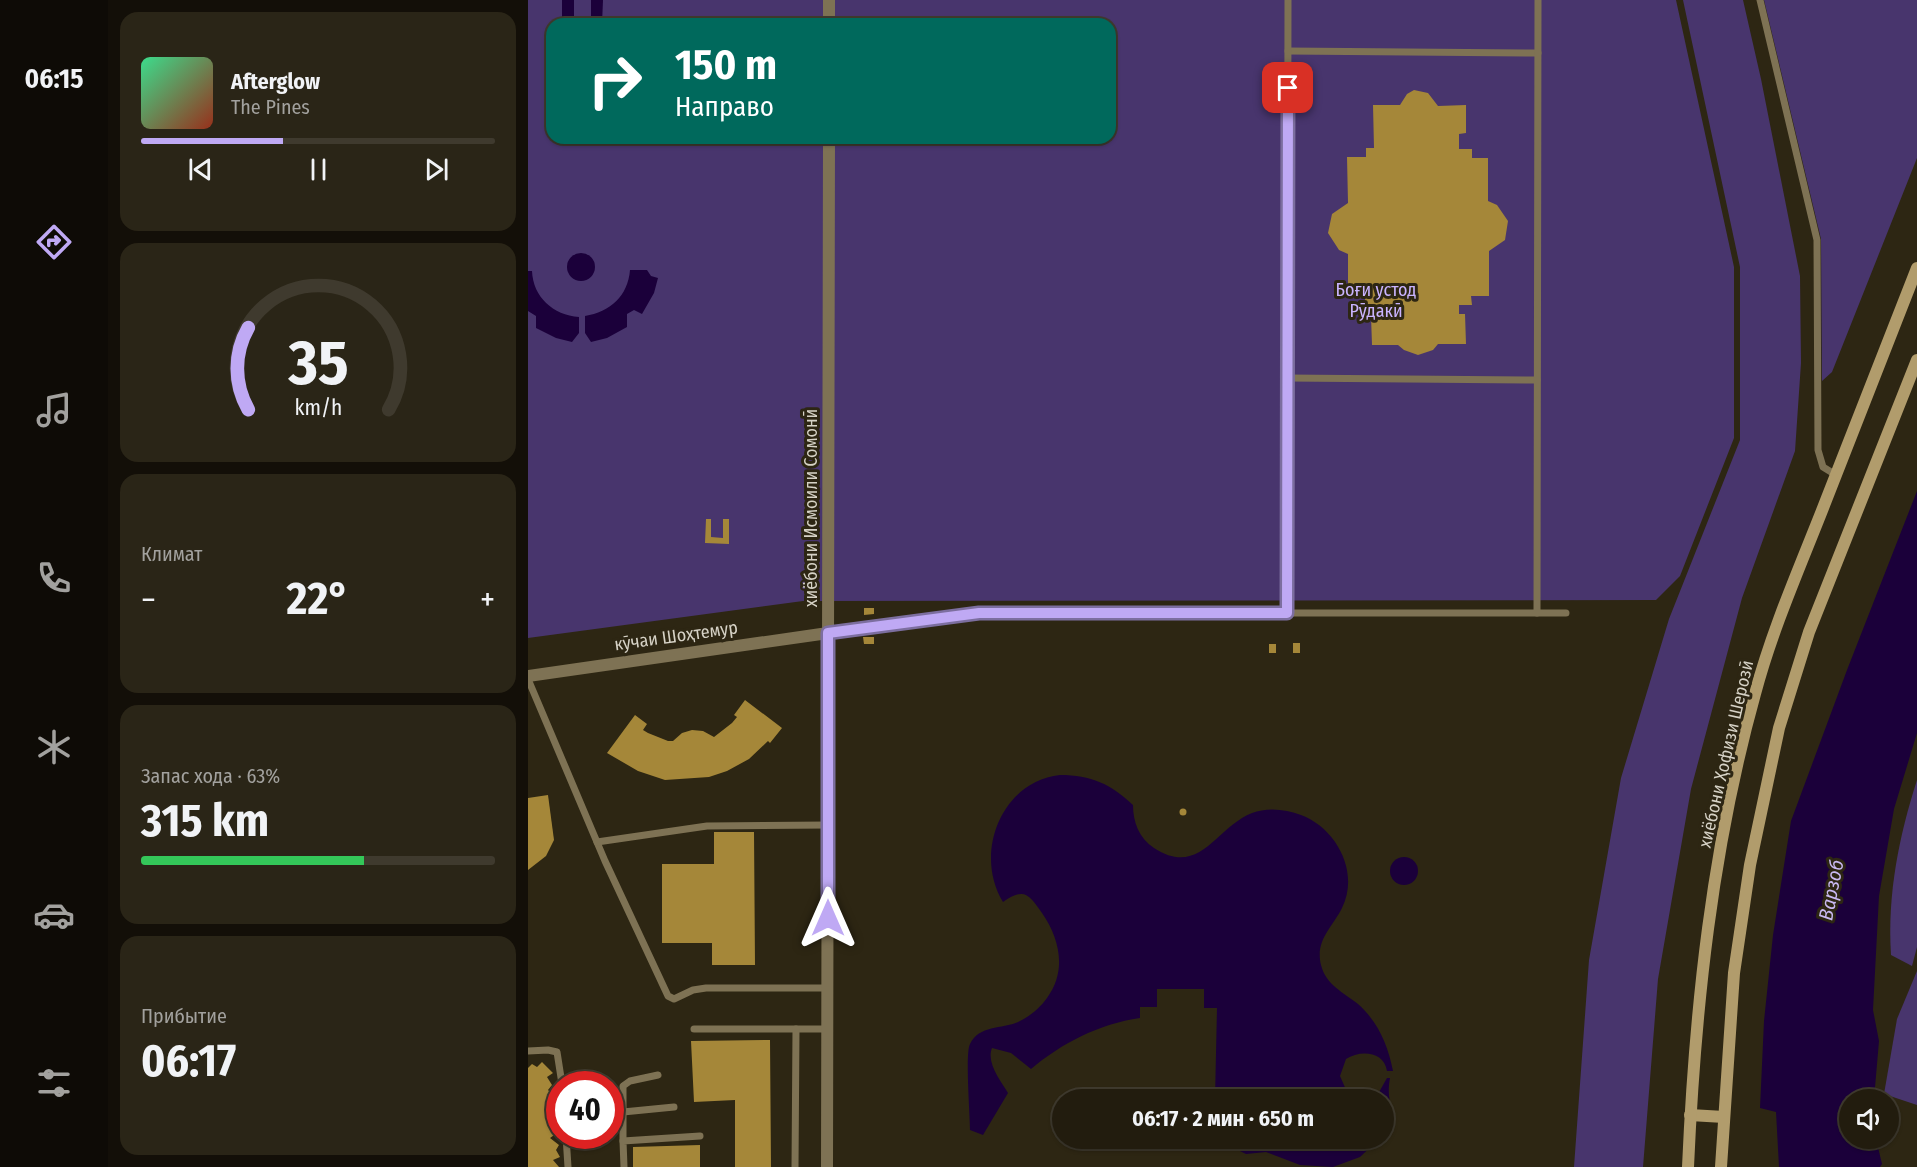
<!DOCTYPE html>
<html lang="ru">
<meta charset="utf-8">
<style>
body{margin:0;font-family:"Fira Sans Condensed",sans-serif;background:#2a2517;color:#f1f3f6;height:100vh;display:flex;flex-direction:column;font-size:22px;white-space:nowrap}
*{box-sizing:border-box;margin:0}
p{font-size:20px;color:#a2a19e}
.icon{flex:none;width:33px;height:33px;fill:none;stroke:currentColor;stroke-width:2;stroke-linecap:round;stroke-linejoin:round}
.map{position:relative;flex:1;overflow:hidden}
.details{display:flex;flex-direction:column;gap:12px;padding:12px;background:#130f08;width:420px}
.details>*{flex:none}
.guide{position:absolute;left:18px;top:18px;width:570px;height:126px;border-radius:18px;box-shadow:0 2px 4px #0004,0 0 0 2px #3f3a2e;background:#00695c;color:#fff;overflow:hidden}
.buttons{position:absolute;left:1311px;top:1089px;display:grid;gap:12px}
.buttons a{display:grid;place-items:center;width:60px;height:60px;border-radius:50%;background:#221c0e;box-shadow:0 2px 4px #0004,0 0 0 2px #3f3a2e;font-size:30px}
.speed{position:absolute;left:18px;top:1071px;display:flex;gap:12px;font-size:30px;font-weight:700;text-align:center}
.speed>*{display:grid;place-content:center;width:78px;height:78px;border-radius:50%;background:#221c0e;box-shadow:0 2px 4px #0004,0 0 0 2px #3f3a2e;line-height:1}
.speed .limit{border:9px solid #d22;background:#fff;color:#111}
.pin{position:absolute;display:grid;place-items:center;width:51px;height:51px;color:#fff;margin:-26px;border-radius:12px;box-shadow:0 3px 9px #0006}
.me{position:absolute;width:66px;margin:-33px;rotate:0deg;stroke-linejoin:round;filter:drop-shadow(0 0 4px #0008)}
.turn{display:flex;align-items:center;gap:21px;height:126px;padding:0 30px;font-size:27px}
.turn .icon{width:78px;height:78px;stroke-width:2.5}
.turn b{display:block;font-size:42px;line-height:51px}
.big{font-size:45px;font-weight:700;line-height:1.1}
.details .tile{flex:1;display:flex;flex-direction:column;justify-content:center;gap:9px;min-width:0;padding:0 21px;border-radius:18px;background:#2a2517}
.details .dial{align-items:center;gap:0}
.dial svg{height:156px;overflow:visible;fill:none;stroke:#3f3a2e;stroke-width:7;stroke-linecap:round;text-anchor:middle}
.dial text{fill:#f1f3f6;stroke:none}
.song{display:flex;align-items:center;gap:18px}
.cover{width:72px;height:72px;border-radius:9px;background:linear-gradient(135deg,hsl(150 70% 55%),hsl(10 70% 35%))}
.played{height:6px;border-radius:3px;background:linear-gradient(90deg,#bfa9f4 40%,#3f3a2e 40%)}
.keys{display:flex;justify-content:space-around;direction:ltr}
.heat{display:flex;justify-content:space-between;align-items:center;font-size:33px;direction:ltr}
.charge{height:9px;border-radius:4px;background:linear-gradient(90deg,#34c759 63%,#3f3a2e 0)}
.trip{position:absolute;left:524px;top:1089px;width:342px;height:60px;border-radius:30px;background:#221c0e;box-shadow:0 2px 4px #0004,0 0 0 2px #3f3a2e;font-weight:700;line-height:60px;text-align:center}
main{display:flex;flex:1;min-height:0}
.dock{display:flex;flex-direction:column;width:108px;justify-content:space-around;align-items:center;background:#0e0b06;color:#a2a19e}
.dock .icon{width:42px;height:42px}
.dock .active{color:#bfa9f4}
.dock b{font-size:27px;color:#f1f3f6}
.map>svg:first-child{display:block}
.green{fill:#48356d;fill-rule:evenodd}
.water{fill:#1b003a}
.building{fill:#a58739}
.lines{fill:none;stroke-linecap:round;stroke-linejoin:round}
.service{stroke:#7e7254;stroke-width:7}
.minor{stroke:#7e7254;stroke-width:12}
.tertiary{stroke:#7e7254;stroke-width:12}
.secondary{stroke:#b19c6c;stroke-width:12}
.route-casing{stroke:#7c6e9f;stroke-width:15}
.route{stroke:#bfa9f4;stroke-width:10}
.labels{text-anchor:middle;stroke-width:6;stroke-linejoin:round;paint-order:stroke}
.park-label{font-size:18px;fill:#cab4ff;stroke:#2d2613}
.street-label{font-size:18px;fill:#d6d2c6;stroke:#2d2613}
.water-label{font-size:20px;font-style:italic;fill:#c9b9f1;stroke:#2d2613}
</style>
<main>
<nav class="dock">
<b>06:15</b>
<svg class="icon active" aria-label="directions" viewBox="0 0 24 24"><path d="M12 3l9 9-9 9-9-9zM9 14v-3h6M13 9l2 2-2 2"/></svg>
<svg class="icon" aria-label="music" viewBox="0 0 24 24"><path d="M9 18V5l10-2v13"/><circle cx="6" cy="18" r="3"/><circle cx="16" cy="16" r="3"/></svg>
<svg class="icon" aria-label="phone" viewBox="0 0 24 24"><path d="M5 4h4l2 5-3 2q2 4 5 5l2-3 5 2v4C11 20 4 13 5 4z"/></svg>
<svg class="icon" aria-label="climate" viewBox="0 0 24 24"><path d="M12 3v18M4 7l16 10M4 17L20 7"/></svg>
<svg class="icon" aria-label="car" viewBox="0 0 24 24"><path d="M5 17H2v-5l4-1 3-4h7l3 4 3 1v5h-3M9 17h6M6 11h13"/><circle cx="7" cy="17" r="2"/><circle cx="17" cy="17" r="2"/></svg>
<svg class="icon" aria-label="filters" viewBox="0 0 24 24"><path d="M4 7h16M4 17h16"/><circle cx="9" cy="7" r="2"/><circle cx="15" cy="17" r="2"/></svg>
</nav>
<section class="details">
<div class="tile">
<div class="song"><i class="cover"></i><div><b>Afterglow</b><p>The Pines</p></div></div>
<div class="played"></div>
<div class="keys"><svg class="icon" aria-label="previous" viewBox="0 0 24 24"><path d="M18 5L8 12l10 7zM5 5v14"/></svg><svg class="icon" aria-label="pause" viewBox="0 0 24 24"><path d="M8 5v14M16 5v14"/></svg><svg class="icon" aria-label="next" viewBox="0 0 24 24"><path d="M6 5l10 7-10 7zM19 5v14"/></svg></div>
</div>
<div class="tile dial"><svg viewBox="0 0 100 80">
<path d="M14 69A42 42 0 1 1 86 69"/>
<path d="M14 69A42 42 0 0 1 14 27" stroke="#bfa9f4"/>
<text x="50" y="56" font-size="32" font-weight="700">35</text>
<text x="50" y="72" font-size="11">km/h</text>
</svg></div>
<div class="tile"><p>Климат</p>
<div class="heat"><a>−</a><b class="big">22°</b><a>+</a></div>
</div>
<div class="tile"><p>Запас хода · 63%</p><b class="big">315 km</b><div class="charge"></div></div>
<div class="tile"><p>Прибытие</p><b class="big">06:17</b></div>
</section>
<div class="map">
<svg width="1389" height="1167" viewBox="0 0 1389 1167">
<rect width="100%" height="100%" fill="#2d2613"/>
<g class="green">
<path d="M0 0H1148L1206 267V438L1152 576 1128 600 275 601 0 638ZM24 24H582V138H24Z"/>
<polygon points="1155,0 1215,0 1233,79 1272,276 1273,363 1267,451 1214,598 1163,789 1130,979 1115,1167 1046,1167 1061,960 1093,778 1141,619 1212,440 1212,267"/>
<polygon points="1236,0 1389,0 1389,158 1304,372 1294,381 1293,239"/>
<path d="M1389 780V947L1384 966 1363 955C1359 895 1371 836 1389 780Z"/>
<polygon points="1389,971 1389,1105 1356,1094 1369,1019"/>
</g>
<g class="water">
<rect x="34" y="0" width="12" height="24"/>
<polygon points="63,0 75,0 74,24 63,24"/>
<circle cx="53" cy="267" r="14"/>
<path d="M102 270H119L123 276 130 278 126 293 114 314 106 310 99 314V327L79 338 63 342 57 333V316C82 312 100 296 102 270Z"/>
<path d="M0 271H4C5 297 25 315 51 317V333L44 342 28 338 8 328V316L0 311Z"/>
<polygon points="1389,491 1389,733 1366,809 1351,896 1345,1010 1351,1041 1346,1099 1322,1100 1322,1138 1348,1139 1354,1164 1352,1167 1251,1167 1248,1112 1232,1108 1236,1021 1245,935 1263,821 1319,670"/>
<path d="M532 775C563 775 583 784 605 805 605 822 611 838 626 848 672 878 688 827 724 813 739 807 758 809 773 815 808 828 832 872 814 908 804 928 787 940 793 965 798 985 815 992 830 1004 850 1022 860 1045 865 1071H859C856 1051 832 1050 818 1059L812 1076 819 1092 834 1098 850 1094 859 1078H862C857 1104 870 1105 855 1134V1100L687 1099 689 1008H676V989H629V1007H612V1018C571 1024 534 1043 503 1069L483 1053 464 1048C458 1063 473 1081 480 1093L455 1135 442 1130C442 1114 437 1053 442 1044 451 1025 474 1029 490 1022 501 1017 512 1008 519 998 539 971 532 939 514 913 502 896 497 886 475 902 445 853 474 781 532 775Z"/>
<circle cx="876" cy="871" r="14"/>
<polygon points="688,1139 851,1139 832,1157 805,1167 772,1165 738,1152 718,1154"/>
</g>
<g class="building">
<polygon points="886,90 900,93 910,106 938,105 938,133 931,134 931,149 944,149 944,158 960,158 960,201 969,205 980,221 977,240 961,251 961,296 943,296 944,305 931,305 931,314 937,314 938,344 910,344 905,350 890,355 876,350 870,345 844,345 843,316 851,316 851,306 837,306 837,298 820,298 820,254 811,250 800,233 804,214 820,203 819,157 838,157 838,148 846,148 845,105 872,105 879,94"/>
<polygon points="178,519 183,519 183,537 195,538 195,519 201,519 201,544 177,543"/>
<polygon points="336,608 346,608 346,614 336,615"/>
<polygon points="335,637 346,637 346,644 336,644"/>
<rect x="765" y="643" width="7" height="10"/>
<rect x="741" y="644" width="7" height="9"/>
<polygon points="217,700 254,728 242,743 240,741 221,759 199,771 181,777 137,780 110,771 79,753 107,715 119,724 115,730 120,733 140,741 145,741 154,733 164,730 175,731 186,737 204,723 209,717 206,715"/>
<polygon points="20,795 26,840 18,856 0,870 0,798"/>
<circle cx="655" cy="812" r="3.5"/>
<polygon points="186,832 226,832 227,965 184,965 184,943 134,943 134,864 186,864"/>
<polygon points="242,1040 243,1167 207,1167 207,1100 166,1102 163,1041"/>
<polygon points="14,1062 25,1073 19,1077 24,1085 20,1090 27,1097 21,1101 27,1109 22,1113 28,1122 22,1127 29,1133 22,1138 31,1145 28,1150 32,1157 25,1160 31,1167 0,1167 0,1068 4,1064 9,1067"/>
<polygon points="172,1145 172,1167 105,1167 105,1147"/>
</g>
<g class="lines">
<g class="service">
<polyline points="1232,0 1289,240 1290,450 1295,467 1308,475"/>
<polyline points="760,51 1010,53"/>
<polyline points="759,378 1009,380"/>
<polyline points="759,613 760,0"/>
<polyline points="1009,613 1010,0"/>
<polyline points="300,633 465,613 1038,613"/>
<polyline points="0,679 77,861 140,996 146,999 165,990 178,988 299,988"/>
<polyline points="69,842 179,826 300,825"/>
<polyline points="166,1029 299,1029"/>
<polyline points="0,1051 20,1050 29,1052 34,1084"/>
<polyline points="95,1112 146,1107"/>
<polyline points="38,1136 40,1167"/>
<polyline points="95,1141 95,1086 102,1081 130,1075"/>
<polyline points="96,1167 95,1141 172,1136"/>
<polyline points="267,1167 268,1029"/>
</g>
<polyline class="minor" points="0,676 300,633"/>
<g class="tertiary">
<polyline points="301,24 301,0"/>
<polyline points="299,1167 301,138"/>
</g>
<g class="secondary">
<polyline points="1162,1115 1196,1117"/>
<path d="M1160 1167C1167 1008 1184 848 1227 694 1244 630 1271 569 1295 508 1326 428 1358 348 1389 268"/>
<polyline points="1193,1167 1206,973 1222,865 1251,728 1281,632 1389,360"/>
</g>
</g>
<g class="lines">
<g class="route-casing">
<polyline id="route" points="300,918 300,633 451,613 759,613 760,88"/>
</g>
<use href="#route" class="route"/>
</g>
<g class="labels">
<g class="park-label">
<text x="848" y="296">Боғи устод<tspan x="848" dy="21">Рӯдакӣ</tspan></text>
</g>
<g class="street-label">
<text transform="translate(283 508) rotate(-90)" y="6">хиёбони Исмоили Сомонӣ</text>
<text transform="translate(148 636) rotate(-8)" y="6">кӯчаи Шоҳтемур</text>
<text transform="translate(1198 754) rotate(-77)" y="6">хиёбони Ҳофизи Шерозӣ</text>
</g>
<g class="water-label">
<text transform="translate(1303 890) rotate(-79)" y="7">Варзоб</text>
</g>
</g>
</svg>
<div class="buttons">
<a><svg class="icon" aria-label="sound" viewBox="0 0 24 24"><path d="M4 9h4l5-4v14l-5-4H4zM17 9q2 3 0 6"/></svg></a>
</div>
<div class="speed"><div class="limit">40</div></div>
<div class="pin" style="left:760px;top:88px;background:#d93025"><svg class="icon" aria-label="arrive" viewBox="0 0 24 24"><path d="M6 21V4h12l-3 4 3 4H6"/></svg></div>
<svg class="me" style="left:300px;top:918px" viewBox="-20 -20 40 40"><path d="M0-17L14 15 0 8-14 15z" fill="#bfa9f4" stroke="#fff" stroke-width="4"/></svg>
<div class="trip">06:17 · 2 мин · 650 m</div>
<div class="guide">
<div class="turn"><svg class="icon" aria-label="right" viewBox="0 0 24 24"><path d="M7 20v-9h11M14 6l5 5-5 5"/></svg><div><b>150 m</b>Направо</div></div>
</div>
</div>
</main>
